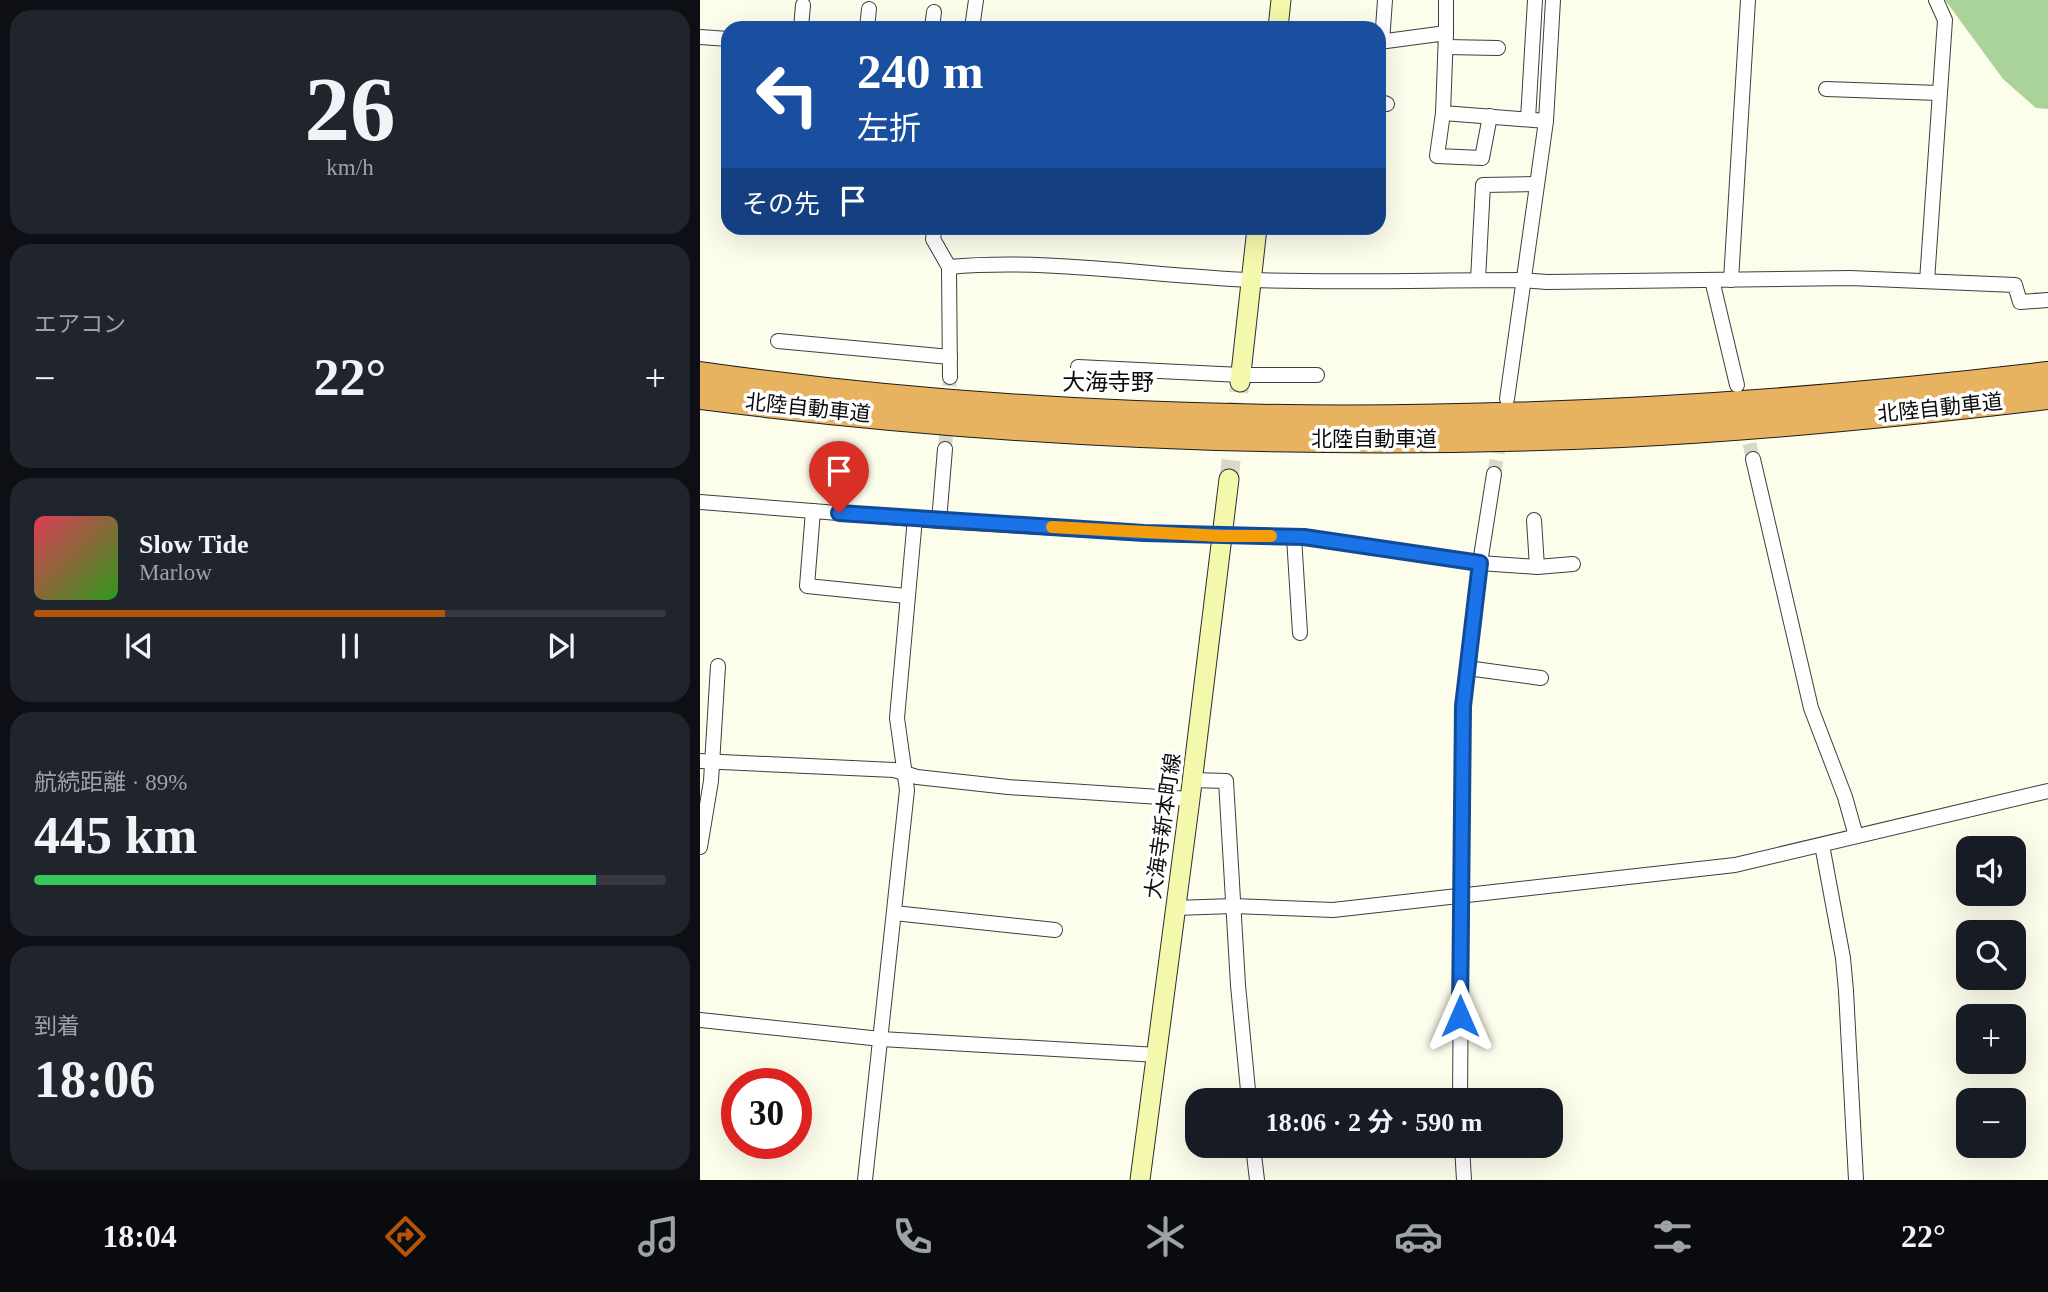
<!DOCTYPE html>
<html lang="ja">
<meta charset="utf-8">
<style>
body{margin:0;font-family:"Times New Roman","Noto Sans JP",serif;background:#20242c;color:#f1f3f6;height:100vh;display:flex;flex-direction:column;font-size:26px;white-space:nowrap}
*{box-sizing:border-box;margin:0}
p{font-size:23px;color:#9ea1a6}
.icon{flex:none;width:38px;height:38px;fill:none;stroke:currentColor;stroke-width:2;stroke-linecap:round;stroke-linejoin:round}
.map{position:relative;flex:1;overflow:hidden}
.panel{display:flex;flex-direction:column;gap:10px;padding:10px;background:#0d0f14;width:700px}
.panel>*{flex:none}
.guide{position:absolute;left:21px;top:21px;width:665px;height:214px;border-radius:21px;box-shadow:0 7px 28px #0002;background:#1a4fa0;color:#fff;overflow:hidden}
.fabs{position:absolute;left:1256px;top:836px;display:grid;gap:14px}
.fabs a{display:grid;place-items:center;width:70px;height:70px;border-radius:14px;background:#171b24;box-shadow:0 7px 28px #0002;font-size:35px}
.speed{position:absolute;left:21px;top:1068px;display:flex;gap:14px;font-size:35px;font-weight:700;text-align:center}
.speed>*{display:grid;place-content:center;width:91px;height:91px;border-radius:50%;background:#171b24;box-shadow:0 7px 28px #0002;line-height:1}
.speed .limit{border:10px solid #d22;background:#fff;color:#111}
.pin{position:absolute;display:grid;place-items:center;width:60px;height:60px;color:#fff;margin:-72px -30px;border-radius:50% 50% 50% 0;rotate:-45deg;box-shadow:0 0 7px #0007}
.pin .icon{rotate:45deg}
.me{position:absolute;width:77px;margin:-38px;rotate:0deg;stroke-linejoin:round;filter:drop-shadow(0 0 5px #0008)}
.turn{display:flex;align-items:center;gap:24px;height:147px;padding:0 21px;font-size:32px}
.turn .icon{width:91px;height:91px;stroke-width:2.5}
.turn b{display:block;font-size:49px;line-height:60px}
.then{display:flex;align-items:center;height:66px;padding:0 21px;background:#0003;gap:14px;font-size:26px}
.big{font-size:52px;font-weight:700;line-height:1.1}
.panel .card{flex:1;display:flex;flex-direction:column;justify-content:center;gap:10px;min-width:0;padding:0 24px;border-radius:21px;background:#20242c}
.panel .dial{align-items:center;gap:0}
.dial b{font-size:91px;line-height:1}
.song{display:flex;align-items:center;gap:21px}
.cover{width:84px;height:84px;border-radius:10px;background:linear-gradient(135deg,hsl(350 70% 55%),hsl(110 70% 35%))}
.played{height:7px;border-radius:4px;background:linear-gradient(90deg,#b45309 65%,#363941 65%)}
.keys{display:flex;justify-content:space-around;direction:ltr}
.heat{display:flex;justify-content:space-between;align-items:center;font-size:38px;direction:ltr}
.charge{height:10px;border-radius:5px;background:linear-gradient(90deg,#34c759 89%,#363941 0)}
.trip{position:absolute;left:485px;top:1088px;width:378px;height:70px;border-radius:21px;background:#171b24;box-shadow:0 7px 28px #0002;font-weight:700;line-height:70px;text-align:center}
.tab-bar{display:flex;height:112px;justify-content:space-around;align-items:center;background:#090b0e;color:#9ea1a6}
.tab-bar .icon{width:49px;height:49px}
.tab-bar .on{color:#b45309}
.tab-bar b{font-size:32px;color:#f1f3f6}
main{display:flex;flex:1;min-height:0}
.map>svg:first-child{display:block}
.forest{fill:#aad399}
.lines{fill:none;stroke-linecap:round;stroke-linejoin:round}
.street-tunnel{stroke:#d9d9ca;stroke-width:14;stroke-dasharray:14 7;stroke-linecap:butt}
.secondary-tunnel{stroke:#d9d9ca;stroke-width:19;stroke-dasharray:19 10;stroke-linecap:butt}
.street-casing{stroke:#3e3e3e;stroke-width:16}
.secondary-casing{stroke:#2d2d2d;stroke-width:21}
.highway-casing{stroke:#1c1c1c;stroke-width:28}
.street{stroke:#fff;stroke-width:14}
.secondary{stroke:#f4f8ac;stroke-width:19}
.highway{stroke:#e7b360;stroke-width:26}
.route-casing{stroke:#114b97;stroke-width:18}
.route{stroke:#1a73e8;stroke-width:12}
.slow{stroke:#f59e0b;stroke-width:12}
.labels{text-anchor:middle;stroke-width:7;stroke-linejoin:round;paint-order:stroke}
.street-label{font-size:21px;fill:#0b0b0b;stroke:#fff}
.neighbourhood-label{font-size:23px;fill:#0b0b0b;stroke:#fff}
</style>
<main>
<section class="panel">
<div class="card dial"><b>26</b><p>km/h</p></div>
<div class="card"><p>エアコン</p>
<div class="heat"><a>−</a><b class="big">22°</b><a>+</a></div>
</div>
<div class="card">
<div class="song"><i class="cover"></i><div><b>Slow Tide</b><p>Marlow</p></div></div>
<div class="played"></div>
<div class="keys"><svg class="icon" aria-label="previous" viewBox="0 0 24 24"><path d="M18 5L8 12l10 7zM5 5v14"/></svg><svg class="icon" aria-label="pause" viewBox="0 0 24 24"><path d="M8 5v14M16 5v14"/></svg><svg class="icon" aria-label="next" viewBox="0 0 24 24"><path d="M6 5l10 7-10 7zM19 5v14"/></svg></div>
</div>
<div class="card"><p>航続距離 · 89%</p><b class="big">445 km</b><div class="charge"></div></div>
<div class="card"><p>到着</p><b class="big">18:06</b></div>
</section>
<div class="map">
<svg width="1348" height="1180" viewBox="0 0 1348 1180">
<rect width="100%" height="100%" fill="#fdfdec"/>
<polygon class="forest" points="1245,0 1348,0 1348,109 1336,108 1303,79"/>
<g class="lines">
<g class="street-tunnel">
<polyline points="1045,423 1053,459"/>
<polyline points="245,449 250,377"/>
<polyline points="794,474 801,434"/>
</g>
<polyline class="secondary-tunnel" points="529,479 540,382"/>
<g class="street-casing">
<g id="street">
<polyline points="746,0 746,33"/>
<polyline points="101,28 103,5"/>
<polyline points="167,28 169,9"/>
<polyline points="232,28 234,12"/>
<polyline points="272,28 276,0"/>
<polyline points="0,37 28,39"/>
<polyline points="679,42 746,33 743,113 846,121"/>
<polyline points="682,42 685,0"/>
<polyline points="746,47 798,48"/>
<polyline points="1126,89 1239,93"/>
<polyline points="679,101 687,104"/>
<polyline points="743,113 737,156 782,158 790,116"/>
<polyline points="828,119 835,0"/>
<polyline points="235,228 233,239 249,267 250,377"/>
<path d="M249 267C350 258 450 276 551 280 641 283 732 280 822 280L847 282 1150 278 1315 285 1320 302 1348 300"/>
<polyline points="778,280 783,185 836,184"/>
<polyline points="1012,280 1037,385"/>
<polyline points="1031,280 1048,0"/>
<polyline points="1227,281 1245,20 1236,0"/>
<polyline points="78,341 250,357"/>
<polyline points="378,367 541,375 617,375"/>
<polyline points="807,399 846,121 853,0"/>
<polyline points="1053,459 1111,708 1145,797 1156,836"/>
<polyline points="0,502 239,521 444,533 604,537 780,563 837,567 873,564"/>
<polyline points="113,511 107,586 206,596"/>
<polyline points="834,520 837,567"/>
<polyline points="239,521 245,449"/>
<polyline points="594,537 600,633"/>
<polyline points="767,668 841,678"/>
<polyline points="0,761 194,770 217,777 308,787 490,799"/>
<polyline points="492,780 526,781 538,985 549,1101"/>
<polyline points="1122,845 1143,958 1146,991 1156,1180"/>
<polyline points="0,847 11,781 18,666"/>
<polyline points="475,908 533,906 633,910 1035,865 1348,791"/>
<polyline points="194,913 355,930"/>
<polyline points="0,1020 181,1039 458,1055"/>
<polyline points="760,1101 763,706 780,563 794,474"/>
<polyline points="553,1146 557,1180"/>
<polyline points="762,1146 764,1180"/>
<polyline points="165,1180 207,790 197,718 215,518"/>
</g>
</g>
<g class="secondary-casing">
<g id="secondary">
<polyline points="578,28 581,0"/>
<polyline points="540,382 557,228"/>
<polyline points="440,1180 490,799 529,479"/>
</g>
</g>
<g class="highway-casing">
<g id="highway">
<path d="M0 375C447 438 901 428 1348 375"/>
<path d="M0 396C306 435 614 448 922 434 1064 427 1206 413 1348 396"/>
</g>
</g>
<use href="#street" class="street"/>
<use href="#secondary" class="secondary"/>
<use href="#highway" class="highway"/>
</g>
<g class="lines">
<g class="route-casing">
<polyline id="route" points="139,513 444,533 604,537 780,563 763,706 760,1016"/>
</g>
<use href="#route" class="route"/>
<polyline class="slow" points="352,527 521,536 571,536"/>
</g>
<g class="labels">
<g class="street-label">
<text transform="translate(108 408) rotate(6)" y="7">北陸自動車道</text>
<text transform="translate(1240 408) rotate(-6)" y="7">北陸自動車道</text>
<text x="674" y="446">北陸自動車道</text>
<text transform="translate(463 826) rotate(-82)" y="7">大海寺新本町線</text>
</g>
<g class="neighbourhood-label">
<text x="408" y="390">大海寺野</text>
</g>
</g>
</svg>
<div class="fabs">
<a><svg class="icon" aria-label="sound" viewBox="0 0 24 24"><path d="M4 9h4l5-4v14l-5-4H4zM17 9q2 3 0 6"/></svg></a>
<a><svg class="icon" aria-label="search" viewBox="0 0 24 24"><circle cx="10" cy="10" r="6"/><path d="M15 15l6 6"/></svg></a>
<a>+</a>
<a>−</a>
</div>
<div class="speed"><div class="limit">30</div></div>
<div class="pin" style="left:139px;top:513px;background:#d93025"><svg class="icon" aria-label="arrive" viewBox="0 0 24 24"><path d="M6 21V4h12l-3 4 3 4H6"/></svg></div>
<svg class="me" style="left:760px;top:1016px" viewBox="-20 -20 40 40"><path d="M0-17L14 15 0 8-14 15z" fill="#1a73e8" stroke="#fff" stroke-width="4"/></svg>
<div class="trip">18:06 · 2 分 · 590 m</div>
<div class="guide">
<div class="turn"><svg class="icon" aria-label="left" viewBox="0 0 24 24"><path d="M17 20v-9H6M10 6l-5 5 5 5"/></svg><div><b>240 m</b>左折</div></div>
<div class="then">その先<svg class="icon" aria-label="arrive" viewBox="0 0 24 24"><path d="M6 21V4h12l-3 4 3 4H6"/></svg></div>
</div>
</div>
</main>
<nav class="tab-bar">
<b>18:04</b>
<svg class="icon on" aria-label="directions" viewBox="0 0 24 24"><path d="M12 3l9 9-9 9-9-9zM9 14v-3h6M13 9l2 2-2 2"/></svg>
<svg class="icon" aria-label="music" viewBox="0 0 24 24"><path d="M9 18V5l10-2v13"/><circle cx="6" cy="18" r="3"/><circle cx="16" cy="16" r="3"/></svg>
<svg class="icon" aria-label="phone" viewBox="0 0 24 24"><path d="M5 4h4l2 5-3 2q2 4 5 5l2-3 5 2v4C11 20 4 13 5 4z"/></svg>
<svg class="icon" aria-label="climate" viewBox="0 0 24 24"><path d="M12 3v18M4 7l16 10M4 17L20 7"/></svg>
<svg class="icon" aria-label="car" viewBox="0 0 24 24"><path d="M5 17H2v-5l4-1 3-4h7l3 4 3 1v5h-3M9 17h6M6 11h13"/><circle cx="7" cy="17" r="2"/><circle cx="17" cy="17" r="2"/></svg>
<svg class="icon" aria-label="filters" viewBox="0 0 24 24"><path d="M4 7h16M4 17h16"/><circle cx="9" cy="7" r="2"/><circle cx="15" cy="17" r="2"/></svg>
<b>22°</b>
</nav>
